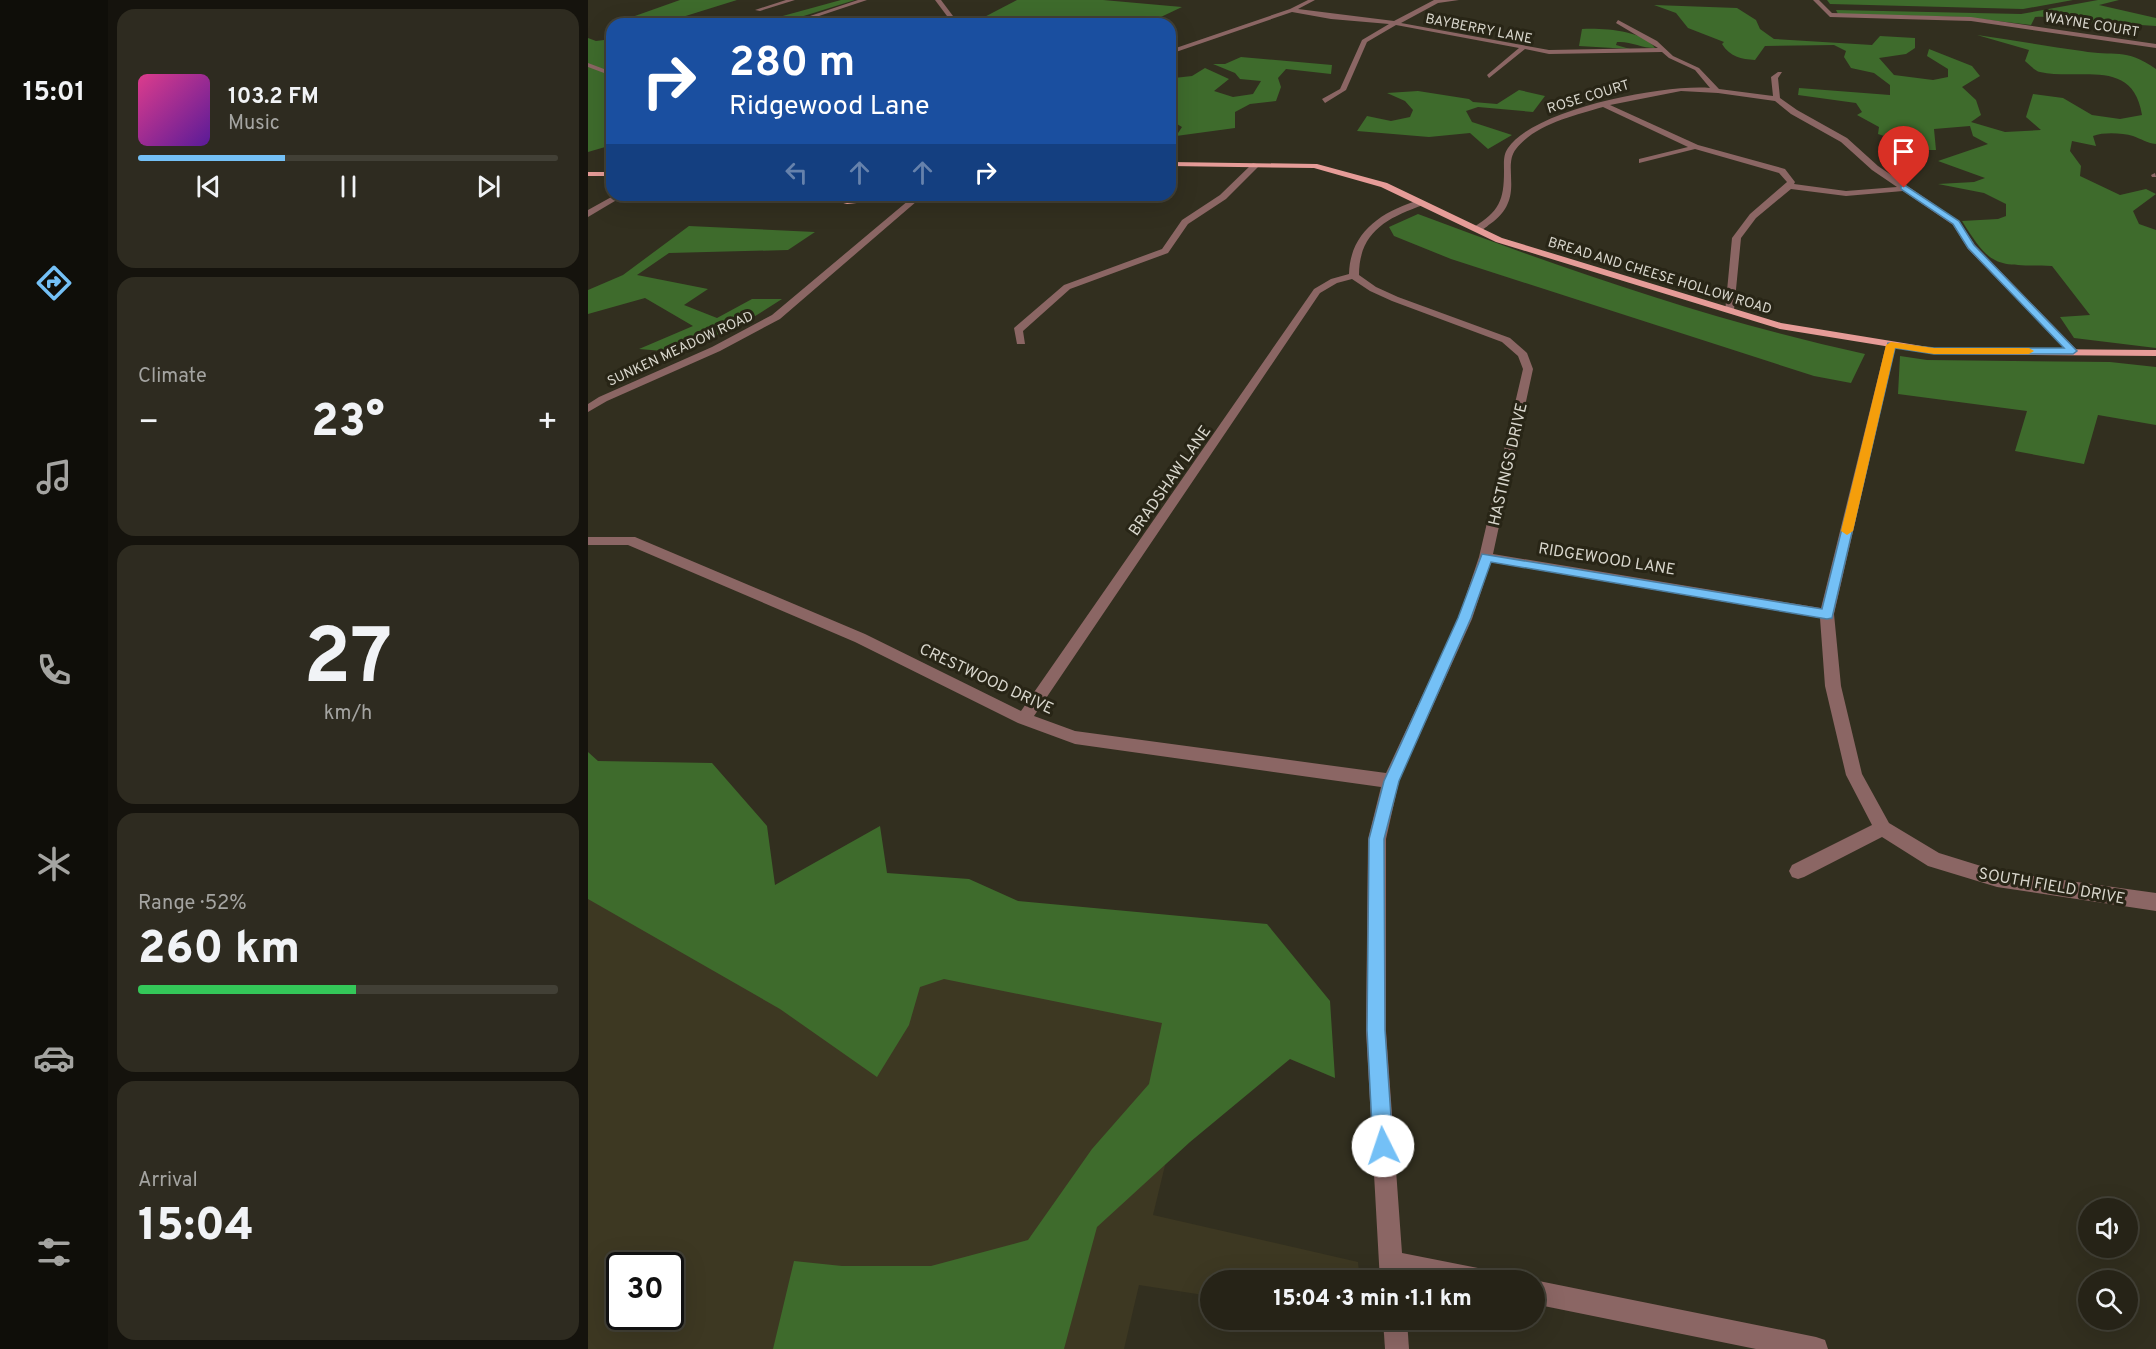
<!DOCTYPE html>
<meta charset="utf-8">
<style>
body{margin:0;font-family:Overpass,sans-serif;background:#2e2b20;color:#f1f3f6;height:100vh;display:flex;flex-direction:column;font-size:22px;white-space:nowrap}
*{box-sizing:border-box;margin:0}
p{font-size:20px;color:#a4a4a1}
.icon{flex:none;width:33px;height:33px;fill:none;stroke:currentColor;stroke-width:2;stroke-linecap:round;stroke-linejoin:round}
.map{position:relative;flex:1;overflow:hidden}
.drawer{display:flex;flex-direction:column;gap:9px;padding:9px;background:#15130d;width:480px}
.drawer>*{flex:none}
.guide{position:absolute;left:18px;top:18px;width:570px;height:183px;border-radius:18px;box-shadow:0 6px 24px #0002,0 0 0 2px #424036;background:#1a4fa0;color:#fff;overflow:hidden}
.tools{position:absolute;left:1490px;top:1198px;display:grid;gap:12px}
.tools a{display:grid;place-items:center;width:60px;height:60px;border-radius:50%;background:#262317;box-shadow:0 6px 24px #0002,0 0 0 2px #424036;font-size:30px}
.speed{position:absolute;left:18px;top:1252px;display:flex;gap:12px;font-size:30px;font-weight:700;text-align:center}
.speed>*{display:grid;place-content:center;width:78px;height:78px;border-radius:50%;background:#262317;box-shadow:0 6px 24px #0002,0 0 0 2px #424036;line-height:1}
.speed .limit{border:3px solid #111;border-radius:9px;background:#fff;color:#111}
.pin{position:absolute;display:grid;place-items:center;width:51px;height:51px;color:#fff;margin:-62px -26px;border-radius:50% 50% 50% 0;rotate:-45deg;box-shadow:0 0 6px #0007}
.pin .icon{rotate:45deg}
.me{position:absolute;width:66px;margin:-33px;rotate:356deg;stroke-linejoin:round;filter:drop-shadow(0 0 4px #0008)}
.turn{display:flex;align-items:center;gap:21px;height:126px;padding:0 24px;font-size:27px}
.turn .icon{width:78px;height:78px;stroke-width:2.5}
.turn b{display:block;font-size:42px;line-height:51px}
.lanes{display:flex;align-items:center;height:57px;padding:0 24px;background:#0003;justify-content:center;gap:30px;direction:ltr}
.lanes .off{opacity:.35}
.big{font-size:45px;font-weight:800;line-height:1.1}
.drawer .card{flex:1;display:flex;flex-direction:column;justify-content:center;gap:9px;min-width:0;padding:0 21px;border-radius:18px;background:#2e2b20}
.drawer .dial{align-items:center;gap:0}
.dial b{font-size:78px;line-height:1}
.song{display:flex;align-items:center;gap:18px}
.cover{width:72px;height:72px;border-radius:9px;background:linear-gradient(135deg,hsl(330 70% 55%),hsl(270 70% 35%))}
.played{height:6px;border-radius:3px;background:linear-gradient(90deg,#74c0f6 35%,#424036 35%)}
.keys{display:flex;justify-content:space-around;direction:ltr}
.heat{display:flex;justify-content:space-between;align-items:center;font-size:33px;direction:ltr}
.charge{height:9px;border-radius:4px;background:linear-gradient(90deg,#34c759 52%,#424036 0)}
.trip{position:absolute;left:612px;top:1270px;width:345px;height:60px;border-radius:30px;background:#262317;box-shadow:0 6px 24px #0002,0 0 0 2px #424036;font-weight:800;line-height:60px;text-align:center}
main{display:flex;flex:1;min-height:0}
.dock{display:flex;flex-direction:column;width:108px;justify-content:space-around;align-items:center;background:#0f0e09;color:#a4a4a1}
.dock .icon{width:42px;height:42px}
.dock .on{color:#74c0f6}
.dock b{font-size:27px;color:#f1f3f6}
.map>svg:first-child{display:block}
.built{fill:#3d3822;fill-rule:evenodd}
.forest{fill:#3e6b2c}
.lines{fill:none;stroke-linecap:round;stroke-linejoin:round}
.minor{fill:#8b6664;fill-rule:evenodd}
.major{fill:#e69c98;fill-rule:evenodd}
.route{fill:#74c0f6;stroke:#4b7da0;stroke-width:1.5}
.slow{fill:#f59e0b}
.labels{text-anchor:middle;stroke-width:6;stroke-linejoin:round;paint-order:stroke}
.far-street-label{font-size:14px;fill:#d8d6cc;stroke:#282516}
.street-label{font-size:16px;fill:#d8d6cc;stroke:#282516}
</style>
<main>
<nav class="dock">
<b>15:01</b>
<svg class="icon on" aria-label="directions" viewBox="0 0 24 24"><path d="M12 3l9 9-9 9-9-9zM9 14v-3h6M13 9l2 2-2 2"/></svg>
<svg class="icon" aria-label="music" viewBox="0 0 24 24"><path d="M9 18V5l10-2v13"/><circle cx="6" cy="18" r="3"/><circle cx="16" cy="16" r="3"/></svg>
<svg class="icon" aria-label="phone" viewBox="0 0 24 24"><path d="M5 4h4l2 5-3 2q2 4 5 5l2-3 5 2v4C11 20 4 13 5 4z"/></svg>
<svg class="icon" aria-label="climate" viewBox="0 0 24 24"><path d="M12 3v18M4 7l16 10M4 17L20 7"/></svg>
<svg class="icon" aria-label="car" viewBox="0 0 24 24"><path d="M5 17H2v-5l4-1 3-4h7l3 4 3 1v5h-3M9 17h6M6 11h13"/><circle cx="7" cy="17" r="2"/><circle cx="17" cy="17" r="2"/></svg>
<svg class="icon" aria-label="filters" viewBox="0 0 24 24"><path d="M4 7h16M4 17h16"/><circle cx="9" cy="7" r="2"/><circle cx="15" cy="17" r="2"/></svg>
</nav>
<section class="drawer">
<div class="card">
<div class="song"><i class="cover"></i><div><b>103.2 FM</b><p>Music</p></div></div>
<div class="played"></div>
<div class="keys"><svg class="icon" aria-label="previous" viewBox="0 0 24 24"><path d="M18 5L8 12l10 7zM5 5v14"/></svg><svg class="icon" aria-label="pause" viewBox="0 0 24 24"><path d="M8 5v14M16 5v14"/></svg><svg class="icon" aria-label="next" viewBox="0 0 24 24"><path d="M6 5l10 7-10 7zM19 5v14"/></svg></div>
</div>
<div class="card"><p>Climate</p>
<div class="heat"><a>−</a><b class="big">23°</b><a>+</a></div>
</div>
<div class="card dial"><b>27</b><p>km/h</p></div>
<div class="card"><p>Range · 52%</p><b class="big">260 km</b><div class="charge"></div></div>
<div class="card"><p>Arrival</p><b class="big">15:04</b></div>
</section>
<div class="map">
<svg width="1568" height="1349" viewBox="0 0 1568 1349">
<rect width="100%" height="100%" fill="#322f1f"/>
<path class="built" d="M0 886 618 996 565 1215 770 1262 772 1281H622V1296L551 1285 536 1349H0ZM32 1266H82V1317H32Z"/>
<g class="forest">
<polygon points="92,0 149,0 88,19 114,22 107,24 30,22"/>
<polygon points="253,0 267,0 190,24 177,24 191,17"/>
<polygon points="429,0 515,0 594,7 558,24 383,24"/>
<polygon points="1239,0 1485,0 1435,9 1242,4"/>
<path d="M1510 0H1531L1511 5 1568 18V26C1548 24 1527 26 1507 23 1486 20 1468 16 1447 17L1443 25 1376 17 1250 14 1248 10 1433 14Z"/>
<path d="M1066 5 1149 8 1168 20 1172 29 1186 39 1284 45 1292 36 1327 38V48L1318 54 1291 58 1306 75 1345 80 1360 77V69L1339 56 1341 49 1384 66 1392 76 1374 87 1388 100 1393 115 1383 122 1417 132 1453 130 1438 117 1445 94 1475 98 1504 115 1532 119 1554 115C1545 57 1492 81 1452 72 1447 71 1442 65 1437 61L1441 50 1389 35C1424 40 1459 46 1494 51 1526 57 1537 47 1568 69V144C1558 143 1554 139 1545 136 1534 133 1516 132 1505 136L1508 146 1484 141 1482 151 1493 166 1492 176 1532 195 1558 189 1568 194 1545 211 1551 224 1568 230V348L1486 338 1472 317 1502 315 1464 266C1409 264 1405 271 1374 221L1410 219 1418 216V204L1396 193 1350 184 1386 182 1397 178 1350 161 1400 144 1385 136 1382 126 1346 129 1348 150H1338L1290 134 1291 127 1269 115 1274 112 1268 103 1210 95 1211 88 1302 95V85L1286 73 1263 68 1256 57 1258 51 1246 45 1177 46 1167 60C1153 59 1142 57 1134 44L1136 42 1100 28 1088 13Z"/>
<path d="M994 29C1014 28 1055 30 1067 48 1053 48 1043 41 1029 42L1028 45 1042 49 991 46Z"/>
<polygon points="0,38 8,41 24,39 24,145 0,152"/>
<polygon points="653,57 744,65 743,74 698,69 690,78 693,87 688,101 662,104 647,112 647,128 588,136 594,127 582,120 582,87 586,78 604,76 617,68 641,79 626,91 645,97 665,94 673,81 652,79 647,73 625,64 637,64"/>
<polygon points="931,90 957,96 945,112 890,107 878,111 884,122 924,135 900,149 882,133 841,137 769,131 779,116 803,121 822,117 825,110 817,101 799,93 830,91 881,99 885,102 909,104"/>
<path d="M830 214C976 269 1125 321 1277 354L1263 383 1226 376 863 259 806 236 801 227Z"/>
<polygon points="101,226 227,232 200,250 81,253 49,275 120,289 96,305 129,318 164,299 194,299 153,325 87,352 51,349 105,326 57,298 0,314 0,290 35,275"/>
<polygon points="1312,356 1339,360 1522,362 1568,367 1568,425 1510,415 1496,464 1427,451 1439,411 1310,394"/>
<polygon points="0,752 10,761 124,763 179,826 187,885 292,826 299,873 381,879 430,901 679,924 742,1001 747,1078 702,1059 602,1142 509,1227 476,1349 185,1349 206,1261 254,1266 343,1266 440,1240 504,1149 561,1084 574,1023 356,979 332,987 321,1025 289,1077 192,1009 0,899"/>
</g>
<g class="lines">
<g class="minor">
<polygon points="198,0 207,0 172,11 167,10"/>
<polygon points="270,0 279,0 207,24 198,24"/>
<polygon points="347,0 353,0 371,24 365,24"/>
<path d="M720 0H727L710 9 806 21 846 0H871L850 3 813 23 961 50 1070 48 1028 23 1030 20 1069 41 1085 56 1111 68 1131 89 1185 96 1183 77 1190 72H1194L1190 78 1192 98 1209 110 1259 138 1290 166 1371 221 1387 245 1490 351 1481 353 1380 249 1365 225 1315 191 1258 196 1203 189 1168 218 1153 238 1146 310 1137 312 1144 238 1162 214 1199 182 1191 173 1107 149 1051 163V159L1100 147 1015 107C987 115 946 125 928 149 913 168 939 198 902 224 897 228 893 232 886 231V227C911 211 916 201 916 171 916 163 915 155 920 148 946 109 1077 84 1122 88L1107 70 1081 58 1074 52 961 54 937 49 901 78 899 75 931 48 808 25 779 42 758 90 737 103 734 99 752 89 774 40 801 24 743 19 704 12 582 54V50L702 9ZM1093 91 1130 93 1187 101 1203 114 1253 142 1284 170 1309 187 1258 191 1206 184 1207 182 1197 169 1110 145 1022 105Z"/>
<polygon points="1225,0 1231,0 1244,13 1383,17 1568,44 1568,48 1383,21 1242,17"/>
<polygon points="0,63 24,72 24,76 0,67"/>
<polygon points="582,158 590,162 590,166 582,164"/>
<polygon points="665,163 672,165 638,199 600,224 580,253 482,289 435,331 437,344 429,344 426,328 476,285 574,249 594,220 632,195"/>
<polygon points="1567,173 1568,177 1564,177 1563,175"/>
<polygon points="27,195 37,195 0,217 0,210"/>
<polygon points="327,195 336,195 192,319 132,351 19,401 0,412 0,404 11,397 124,347 184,315"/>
<path d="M832 200 836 203 835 205C799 218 771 232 771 275L788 287 810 297 922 338 939 353 945 369 905 554 1233 608 1298 345 1307 343 1308 345 1246 614 1253 686 1274 774 1301 823 1351 853 1409 871 1568 893V911L1409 887 1340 866 1294 837 1216 877 1210 879 1204 877 1201 871 1204 865 1284 825 1258 775 1237 686 1232 618 903 562 884 619 811 781 798 839V1031L814 1253 895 1269 903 1273 907 1281H838L815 1276 816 1281H792L778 1031 780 839 793 787 487 744 430 723 267 642 40 545H0V537H47L277 634 433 711 726 289 743 279 761 274C762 232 794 211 832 200ZM764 279 782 291 804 301 914 342 930 356 935 369 891 557 870 619 798 773 487 731 446 716 732 293 749 283Z"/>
<polygon points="946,1280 1228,1337 1237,1340 1240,1349 1168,1349 946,1304"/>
<polygon points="795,1320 819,1320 821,1349 797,1349"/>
</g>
<g class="major">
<polygon points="582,162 729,164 799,183 914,238 1193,323 1346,348 1568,350 1568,356 1346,354 1192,329 908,242 793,187 726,168 582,166"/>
<rect x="0" y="172" width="24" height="4"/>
<polygon points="225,195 259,198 321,195 317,198 259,204"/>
</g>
</g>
<polygon class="route" points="1313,186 1318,186 1371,221 1386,245 1489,351 1485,354 1346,354 1307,348 1244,618 1239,619 903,562 883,618 811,781 796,839 797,1030 805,1146 802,1153 795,1156 788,1153 785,1146 779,1030 781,839 796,781 870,618 894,554 1234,609 1300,343 1346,348 1476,348 1380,248 1365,224 1313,189"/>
<polygon class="slow" points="1303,342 1346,348 1441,348 1446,351 1441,354 1346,354 1307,348 1265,531 1259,535 1253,531 1298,345"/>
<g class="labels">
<g class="far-street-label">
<text transform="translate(1504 24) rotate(9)" y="5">WAYNE COURT</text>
<text transform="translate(891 28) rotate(11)" y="5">BAYBERRY LANE</text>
<text transform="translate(1000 96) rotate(-17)" y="5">ROSE COURT</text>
<text transform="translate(1072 275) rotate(17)" y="5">BREAD AND CHEESE HOLLOW ROAD</text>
<text transform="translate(92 348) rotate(-25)" y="5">SUNKEN MEADOW ROAD</text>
</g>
<g class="street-label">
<text transform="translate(919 464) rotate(-77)" y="6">HASTINGS DRIVE</text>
<text transform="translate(581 480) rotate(-55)" y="6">BRADSHAW LANE</text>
<text transform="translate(1019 558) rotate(9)" y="6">RIDGEWOOD LANE</text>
<text transform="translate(399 678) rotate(25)" y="6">CRESTWOOD DRIVE</text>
<text transform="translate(1464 885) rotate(10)" y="6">SOUTH FIELD DRIVE</text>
</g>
</g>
</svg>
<div class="tools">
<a><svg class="icon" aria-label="sound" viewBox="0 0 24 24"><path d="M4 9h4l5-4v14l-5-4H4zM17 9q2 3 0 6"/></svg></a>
<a><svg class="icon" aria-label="search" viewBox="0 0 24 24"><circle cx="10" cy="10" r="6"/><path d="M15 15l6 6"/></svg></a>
</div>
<div class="speed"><div class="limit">30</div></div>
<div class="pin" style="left:1316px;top:188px;background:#d93025"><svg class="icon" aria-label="arrive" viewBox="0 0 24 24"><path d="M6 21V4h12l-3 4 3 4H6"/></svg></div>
<svg class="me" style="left:795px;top:1146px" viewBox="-20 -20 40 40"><circle r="19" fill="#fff"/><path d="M0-13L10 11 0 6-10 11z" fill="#74c0f6"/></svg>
<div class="trip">15:04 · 3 min · 1.1 km</div>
<div class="guide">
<div class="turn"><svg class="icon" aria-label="right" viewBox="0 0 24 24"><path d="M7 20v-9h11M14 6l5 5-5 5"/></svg><div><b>280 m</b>Ridgewood Lane</div></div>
<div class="lanes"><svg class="icon off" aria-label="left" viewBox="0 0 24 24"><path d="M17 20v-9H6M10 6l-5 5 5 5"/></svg><svg class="icon off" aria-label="ahead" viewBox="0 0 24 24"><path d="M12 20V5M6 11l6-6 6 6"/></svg><svg class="icon off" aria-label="ahead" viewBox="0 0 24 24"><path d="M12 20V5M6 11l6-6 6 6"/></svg><svg class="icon" aria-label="right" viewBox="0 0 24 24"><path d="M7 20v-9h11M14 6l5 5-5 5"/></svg></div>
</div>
</div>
</main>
